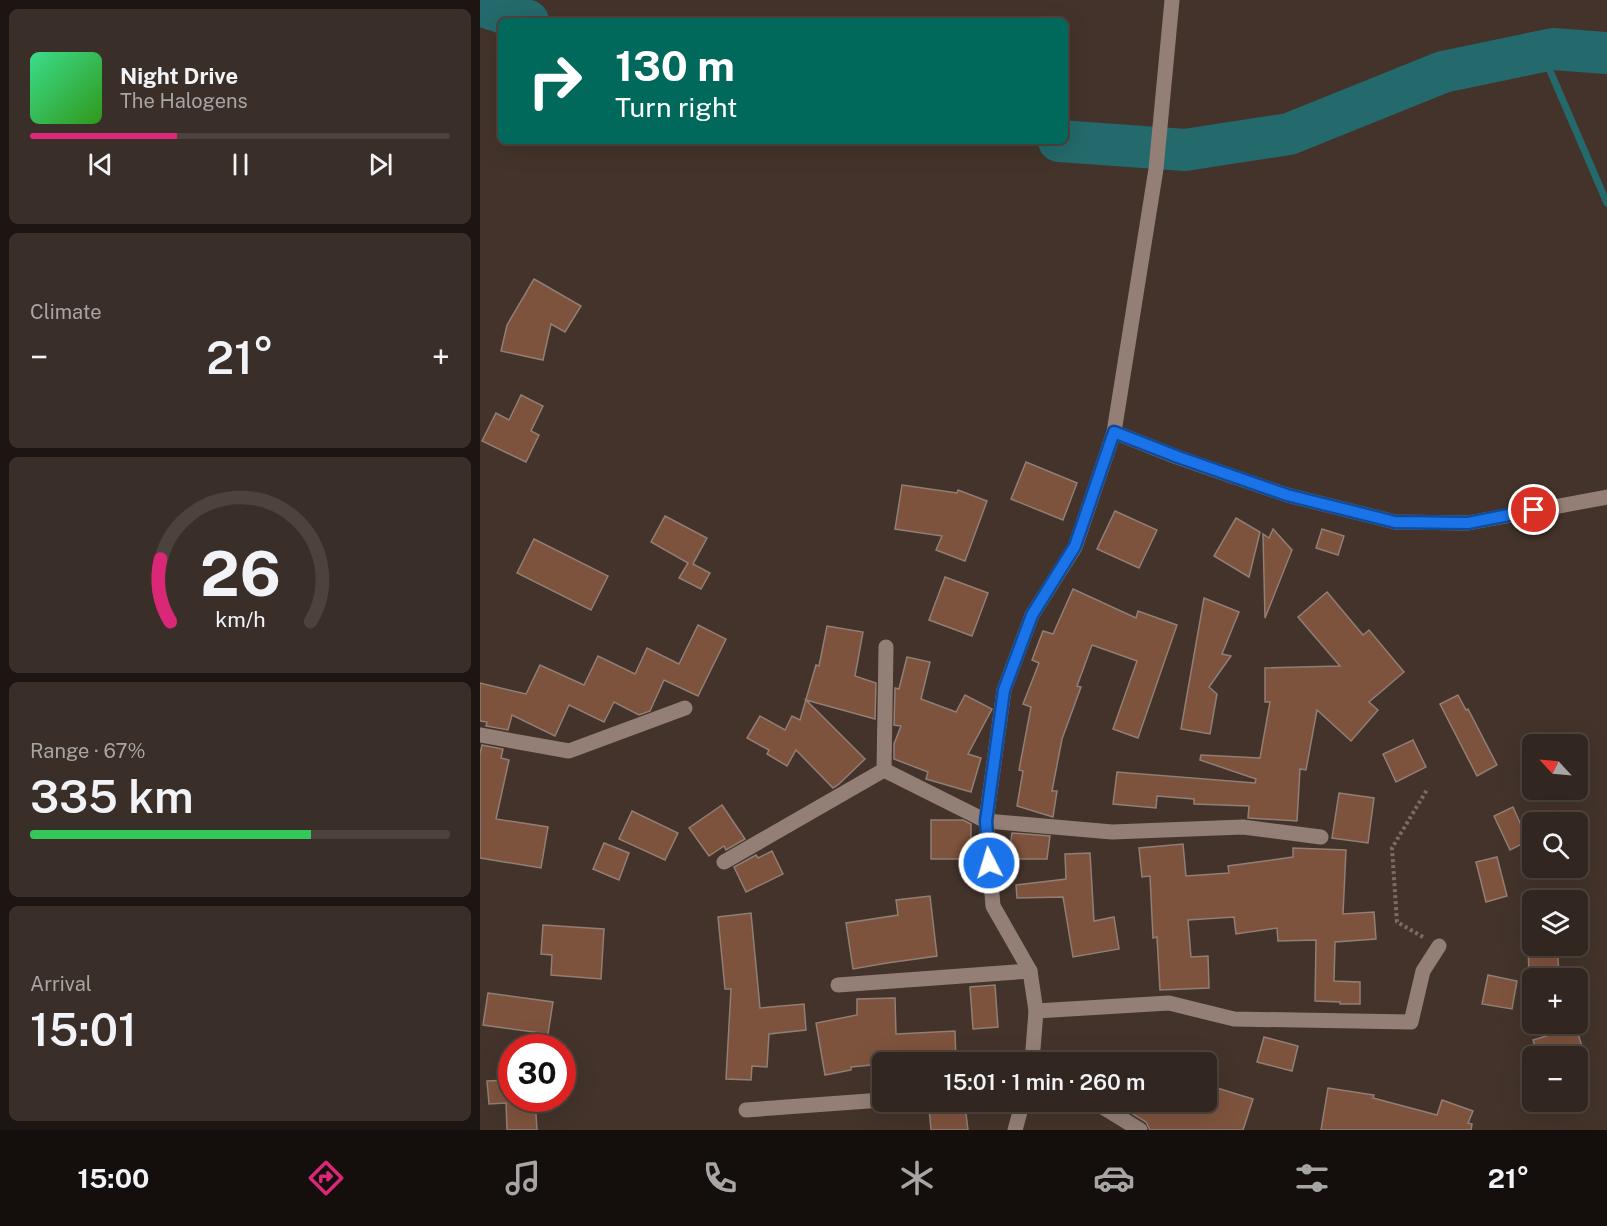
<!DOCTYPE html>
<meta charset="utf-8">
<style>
body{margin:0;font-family:"Public Sans",sans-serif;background:#3a2e29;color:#f1f3f6;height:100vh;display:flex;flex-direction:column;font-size:22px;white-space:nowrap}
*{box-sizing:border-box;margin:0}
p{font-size:20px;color:#a8a5a5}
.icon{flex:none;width:33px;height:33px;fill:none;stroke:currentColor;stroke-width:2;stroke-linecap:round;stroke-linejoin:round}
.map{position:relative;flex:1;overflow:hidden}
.details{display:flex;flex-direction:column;gap:9px;padding:9px;background:#1c1512;width:480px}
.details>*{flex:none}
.guide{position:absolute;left:18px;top:18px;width:570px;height:126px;border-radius:9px;box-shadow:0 6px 24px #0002,0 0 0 2px #4d433e;background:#00695c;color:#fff;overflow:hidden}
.needle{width:39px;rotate:296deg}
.tools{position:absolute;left:1042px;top:734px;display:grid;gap:12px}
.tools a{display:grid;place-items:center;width:66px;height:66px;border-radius:9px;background:#322620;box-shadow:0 6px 24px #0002,0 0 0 2px #4d433e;font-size:30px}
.speed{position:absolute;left:18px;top:1034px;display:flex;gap:12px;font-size:30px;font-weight:700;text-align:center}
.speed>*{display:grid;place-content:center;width:78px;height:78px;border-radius:50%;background:#322620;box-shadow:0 6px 24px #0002,0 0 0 2px #4d433e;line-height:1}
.speed .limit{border:9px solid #d22;background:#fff;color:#111}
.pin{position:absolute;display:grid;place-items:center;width:51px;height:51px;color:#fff;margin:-26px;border:3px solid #fff;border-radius:50%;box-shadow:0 2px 6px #0007}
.me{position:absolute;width:66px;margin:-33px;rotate:355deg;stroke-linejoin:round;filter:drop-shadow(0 0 4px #0008)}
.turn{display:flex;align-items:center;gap:21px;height:126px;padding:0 18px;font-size:27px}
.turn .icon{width:78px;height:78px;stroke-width:2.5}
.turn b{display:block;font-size:42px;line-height:51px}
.big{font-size:45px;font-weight:600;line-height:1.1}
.details .widget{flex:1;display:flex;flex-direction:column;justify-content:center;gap:9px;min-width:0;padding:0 21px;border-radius:9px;background:#3a2e29}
.details .dial{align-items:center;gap:0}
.dial svg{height:156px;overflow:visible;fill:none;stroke:#4d433e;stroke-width:7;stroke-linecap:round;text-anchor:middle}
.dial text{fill:#f1f3f6;stroke:none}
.song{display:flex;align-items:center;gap:18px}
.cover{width:72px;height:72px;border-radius:9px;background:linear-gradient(135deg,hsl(150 70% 55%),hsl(110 70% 35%))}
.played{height:6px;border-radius:3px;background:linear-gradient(90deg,#db2777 35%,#4d433e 35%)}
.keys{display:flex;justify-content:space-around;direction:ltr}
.heat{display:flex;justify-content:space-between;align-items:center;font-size:33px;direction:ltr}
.charge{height:9px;border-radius:4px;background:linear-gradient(90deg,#34c759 67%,#4d433e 0)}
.trip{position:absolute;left:392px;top:1052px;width:345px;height:60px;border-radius:9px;background:#322620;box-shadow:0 6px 24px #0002,0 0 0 2px #4d433e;font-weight:600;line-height:60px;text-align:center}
.tabs{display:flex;height:96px;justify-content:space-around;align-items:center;background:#140f0d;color:#a8a5a5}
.tabs .icon{width:42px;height:42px}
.tabs .selected{color:#db2777}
.tabs b{font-size:27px;color:#f1f3f6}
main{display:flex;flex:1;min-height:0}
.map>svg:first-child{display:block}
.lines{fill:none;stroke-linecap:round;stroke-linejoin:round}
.stream{stroke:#24696b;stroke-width:7}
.river{stroke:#24696b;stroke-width:42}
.building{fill:#7e533d;stroke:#917e74;stroke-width:1.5}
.path{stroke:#7a6c65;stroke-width:4;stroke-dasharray:3 3;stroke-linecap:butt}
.minor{stroke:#937f76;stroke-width:15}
.route-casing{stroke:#114b97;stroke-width:15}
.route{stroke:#1a73e8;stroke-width:10}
</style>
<main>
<section class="details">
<div class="widget">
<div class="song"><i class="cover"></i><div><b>Night Drive</b><p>The Halogens</p></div></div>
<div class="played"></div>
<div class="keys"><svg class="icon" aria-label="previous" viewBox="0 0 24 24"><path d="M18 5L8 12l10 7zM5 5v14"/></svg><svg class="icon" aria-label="pause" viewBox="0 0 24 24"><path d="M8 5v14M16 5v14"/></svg><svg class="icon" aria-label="next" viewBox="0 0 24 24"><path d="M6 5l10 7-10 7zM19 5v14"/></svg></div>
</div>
<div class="widget"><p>Climate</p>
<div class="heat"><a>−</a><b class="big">21°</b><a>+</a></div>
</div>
<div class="widget dial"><svg viewBox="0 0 100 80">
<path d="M14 69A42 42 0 1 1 86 69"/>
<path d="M14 69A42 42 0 0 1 9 37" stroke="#db2777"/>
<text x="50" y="56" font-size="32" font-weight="700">26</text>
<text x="50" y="72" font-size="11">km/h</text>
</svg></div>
<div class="widget"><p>Range · 67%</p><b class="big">335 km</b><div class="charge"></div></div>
<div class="widget"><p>Arrival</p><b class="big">15:01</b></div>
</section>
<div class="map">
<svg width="1127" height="1130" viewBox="0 0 1127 1130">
<rect width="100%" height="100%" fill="#43332b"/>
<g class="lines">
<polyline class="stream" points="1062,52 1127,203"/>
<g class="river">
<polyline points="0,5 48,21"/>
<polyline points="579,141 705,150 809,134 963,72 1073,49 1127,53"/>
</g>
</g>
<g class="building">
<polygon points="54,279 101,306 85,332 71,324 63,360 21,351 27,325"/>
<polygon points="41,395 63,406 51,431 59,435 46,462 2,441 16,413 29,420"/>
<polygon points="546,462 597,483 583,520 531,499"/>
<polygon points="422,485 477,493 478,490 507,501 485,561 456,550 462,536 415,529"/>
<polygon points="635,511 677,530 659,568 617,549"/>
<polygon points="185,516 227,538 213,564 230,573 221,589 199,578 208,563 171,542"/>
<polygon points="756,518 780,532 769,577 734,556"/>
<polygon points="793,529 812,550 785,618 783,534 789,538"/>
<polygon points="842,529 864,536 858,555 836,548"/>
<polygon points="54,539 128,576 111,610 37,573"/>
<polygon points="465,577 508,593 492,636 449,620"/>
<polygon points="593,589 656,618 658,611 697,625 658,738 633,729 657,661 612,645 597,686 601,687 582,739 572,791 577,791 573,817 537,806 543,771 539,770 551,707 543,704 559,663 552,660 563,631 573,634"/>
<polygon points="847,592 883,635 889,630 924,672 889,702 898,710 871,741 837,710 826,770 820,769 817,821 768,818 769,806 714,804 714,799 677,796 676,808 633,804 637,772 775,783 776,779 720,760 721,755 780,758 790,702 785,702 785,668 860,666 818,617"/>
<polygon points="724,598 759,612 742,654 751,656 729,687 737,694 730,734 701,729"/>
<polygon points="218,625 246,639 218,696 184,680 170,711 159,715 134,702 124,722 89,705 75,736 32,715 28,730 6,726 7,722 0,721 0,683 46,694 60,665 104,685 118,656 155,674 167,648 199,664"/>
<polygon points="347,626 383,632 375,676 396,683 395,719 326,700 385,759 359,784 353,788 316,750 307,766 287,754 289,750 267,738 280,716 305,730 312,716 320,720 336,665 339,666"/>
<polygon points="427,657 450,662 441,699 476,712 485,695 512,709 488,754 501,758 491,792 446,779 448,772 414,759 414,744 421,726 414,725 415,688 419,689"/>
<polygon points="978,695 986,710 988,709 1017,765 997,776 960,704"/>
<polygon points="933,740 946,767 916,782 903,754"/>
<polygon points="2,745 23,749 21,758 29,760 16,819 68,827 61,868 0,858 0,754"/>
<polygon points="859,793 894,798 888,843 852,838"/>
<polygon points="242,805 265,839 246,850 244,846 229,856 209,828"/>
<polygon points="1033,807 1048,841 1030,850 1014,816"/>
<polygon points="152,811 198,833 185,860 139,839"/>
<polygon points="451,820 483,820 491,824 491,859 451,859"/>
<polygon points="532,833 570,836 567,859 530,859 530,848"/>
<polygon points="124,843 149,853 139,880 113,869"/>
<polygon points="703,844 706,876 749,873 748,866 813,857 813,848 866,850 863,914 894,912 896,939 855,942 854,981 880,982 880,1004 860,1004 860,1002 835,1001 836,940 798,941 797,928 756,934 754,917 708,920 711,957 728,956 729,988 680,990 677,937 673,938 670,876 662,877 659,848"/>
<polygon points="292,851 303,874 266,892 254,867 276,855 278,858"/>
<polygon points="610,853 614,921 634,917 639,949 593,957 583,897 537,898 536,885 586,879 585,854"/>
<polygon points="1017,857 1027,896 1006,902 996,862"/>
<polygon points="450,896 457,956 407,963 373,969 366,923 418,915 416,900"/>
<polygon points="271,913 280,1008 324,1004 326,1030 289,1034 287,1067 272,1066 271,1080 246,1079 251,989 245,989 238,917"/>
<polygon points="63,925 124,929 121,979 71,975 72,955 61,954"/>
<polygon points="1048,945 1077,945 1079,973 1049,975"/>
<polygon points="1008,975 1037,981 1032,1009 1002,1004"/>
<polygon points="515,985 518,1027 493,1029 490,987"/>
<polygon points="8,993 73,1002 68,1034 3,1025"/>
<polygon points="415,998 416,1034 475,1031 476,1062 443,1062 443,1059 402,1062 402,1064 371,1067 371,1070 345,1075 336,1023 377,1015 377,999"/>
<polygon points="1096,1027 1105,1056 1058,1056 1053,1040"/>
<polygon points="784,1037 818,1046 812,1071 777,1062"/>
<polygon points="32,1080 32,1098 55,1098 57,1130 27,1130 26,1103 9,1104 7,1081"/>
<polygon points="737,1088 773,1099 763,1130 670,1130 666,1122 648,1111 652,1101 733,1101"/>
<polygon points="848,1088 894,1095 893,1098 957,1115 962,1100 993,1111 988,1123 992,1124 991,1130 841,1130"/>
<polygon points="485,1105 488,1130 451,1130 449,1108"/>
</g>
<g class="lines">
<polyline class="path" points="943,937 917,922 912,848 948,788"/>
<g class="minor">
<polyline points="634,432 697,457 807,495 915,522 988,523 1127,497"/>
<polyline points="0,735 89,751 205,708"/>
<polyline points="404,770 506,821 632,832 763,827 841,837"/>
<polyline points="244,862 404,770 406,647"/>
<polyline points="358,985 550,971"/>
<polyline points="556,1011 689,1003 754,1019 931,1022 943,971 959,946"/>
<polyline points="552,1062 556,1011 550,971 513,906 506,821 524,690 552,615 595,547 634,432 676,169 692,0"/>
<polyline points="613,1101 660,1130"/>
<polyline points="266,1110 402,1100"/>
<polyline points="535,1130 543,1101"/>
</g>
</g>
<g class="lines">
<g class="route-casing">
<polyline id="route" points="509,863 506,821 524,690 552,615 595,546 634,432 698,457 807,495 915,522 988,523 1054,510"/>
</g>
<use href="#route" class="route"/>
</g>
</svg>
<div class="tools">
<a><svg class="needle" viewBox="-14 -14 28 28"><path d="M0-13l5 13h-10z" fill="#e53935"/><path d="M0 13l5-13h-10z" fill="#a8a5a5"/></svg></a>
<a><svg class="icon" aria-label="search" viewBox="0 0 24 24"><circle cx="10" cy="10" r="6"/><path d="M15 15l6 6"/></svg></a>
<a><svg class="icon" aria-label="layers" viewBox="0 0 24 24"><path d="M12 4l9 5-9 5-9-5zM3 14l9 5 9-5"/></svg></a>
<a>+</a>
<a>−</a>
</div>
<div class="speed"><div class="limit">30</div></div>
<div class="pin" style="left:1054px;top:510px;background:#d93025"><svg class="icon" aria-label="arrive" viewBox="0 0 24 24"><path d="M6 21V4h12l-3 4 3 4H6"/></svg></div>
<svg class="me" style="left:509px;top:863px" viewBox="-20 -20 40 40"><circle r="17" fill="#1a73e8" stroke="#fff" stroke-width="3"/><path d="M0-11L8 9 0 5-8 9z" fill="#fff"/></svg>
<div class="trip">15:01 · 1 min · 260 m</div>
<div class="guide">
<div class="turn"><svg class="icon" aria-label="right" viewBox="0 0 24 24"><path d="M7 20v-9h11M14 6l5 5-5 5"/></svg><div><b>130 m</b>Turn right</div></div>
</div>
</div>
</main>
<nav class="tabs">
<b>15:00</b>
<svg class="icon selected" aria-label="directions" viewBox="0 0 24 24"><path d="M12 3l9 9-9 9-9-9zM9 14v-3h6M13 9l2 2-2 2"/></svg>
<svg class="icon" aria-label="music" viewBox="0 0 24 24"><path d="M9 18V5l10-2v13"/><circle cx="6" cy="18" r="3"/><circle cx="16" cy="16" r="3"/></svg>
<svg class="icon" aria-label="phone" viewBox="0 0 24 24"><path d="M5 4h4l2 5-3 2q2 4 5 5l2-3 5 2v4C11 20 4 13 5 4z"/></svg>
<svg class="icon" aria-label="climate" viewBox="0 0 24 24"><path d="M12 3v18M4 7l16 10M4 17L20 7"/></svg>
<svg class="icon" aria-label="car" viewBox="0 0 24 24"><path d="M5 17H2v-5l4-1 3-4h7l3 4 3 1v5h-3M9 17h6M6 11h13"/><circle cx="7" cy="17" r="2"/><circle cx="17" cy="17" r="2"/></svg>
<svg class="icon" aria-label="filters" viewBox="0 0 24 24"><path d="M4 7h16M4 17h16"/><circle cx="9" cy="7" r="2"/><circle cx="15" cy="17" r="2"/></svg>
<b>21°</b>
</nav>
